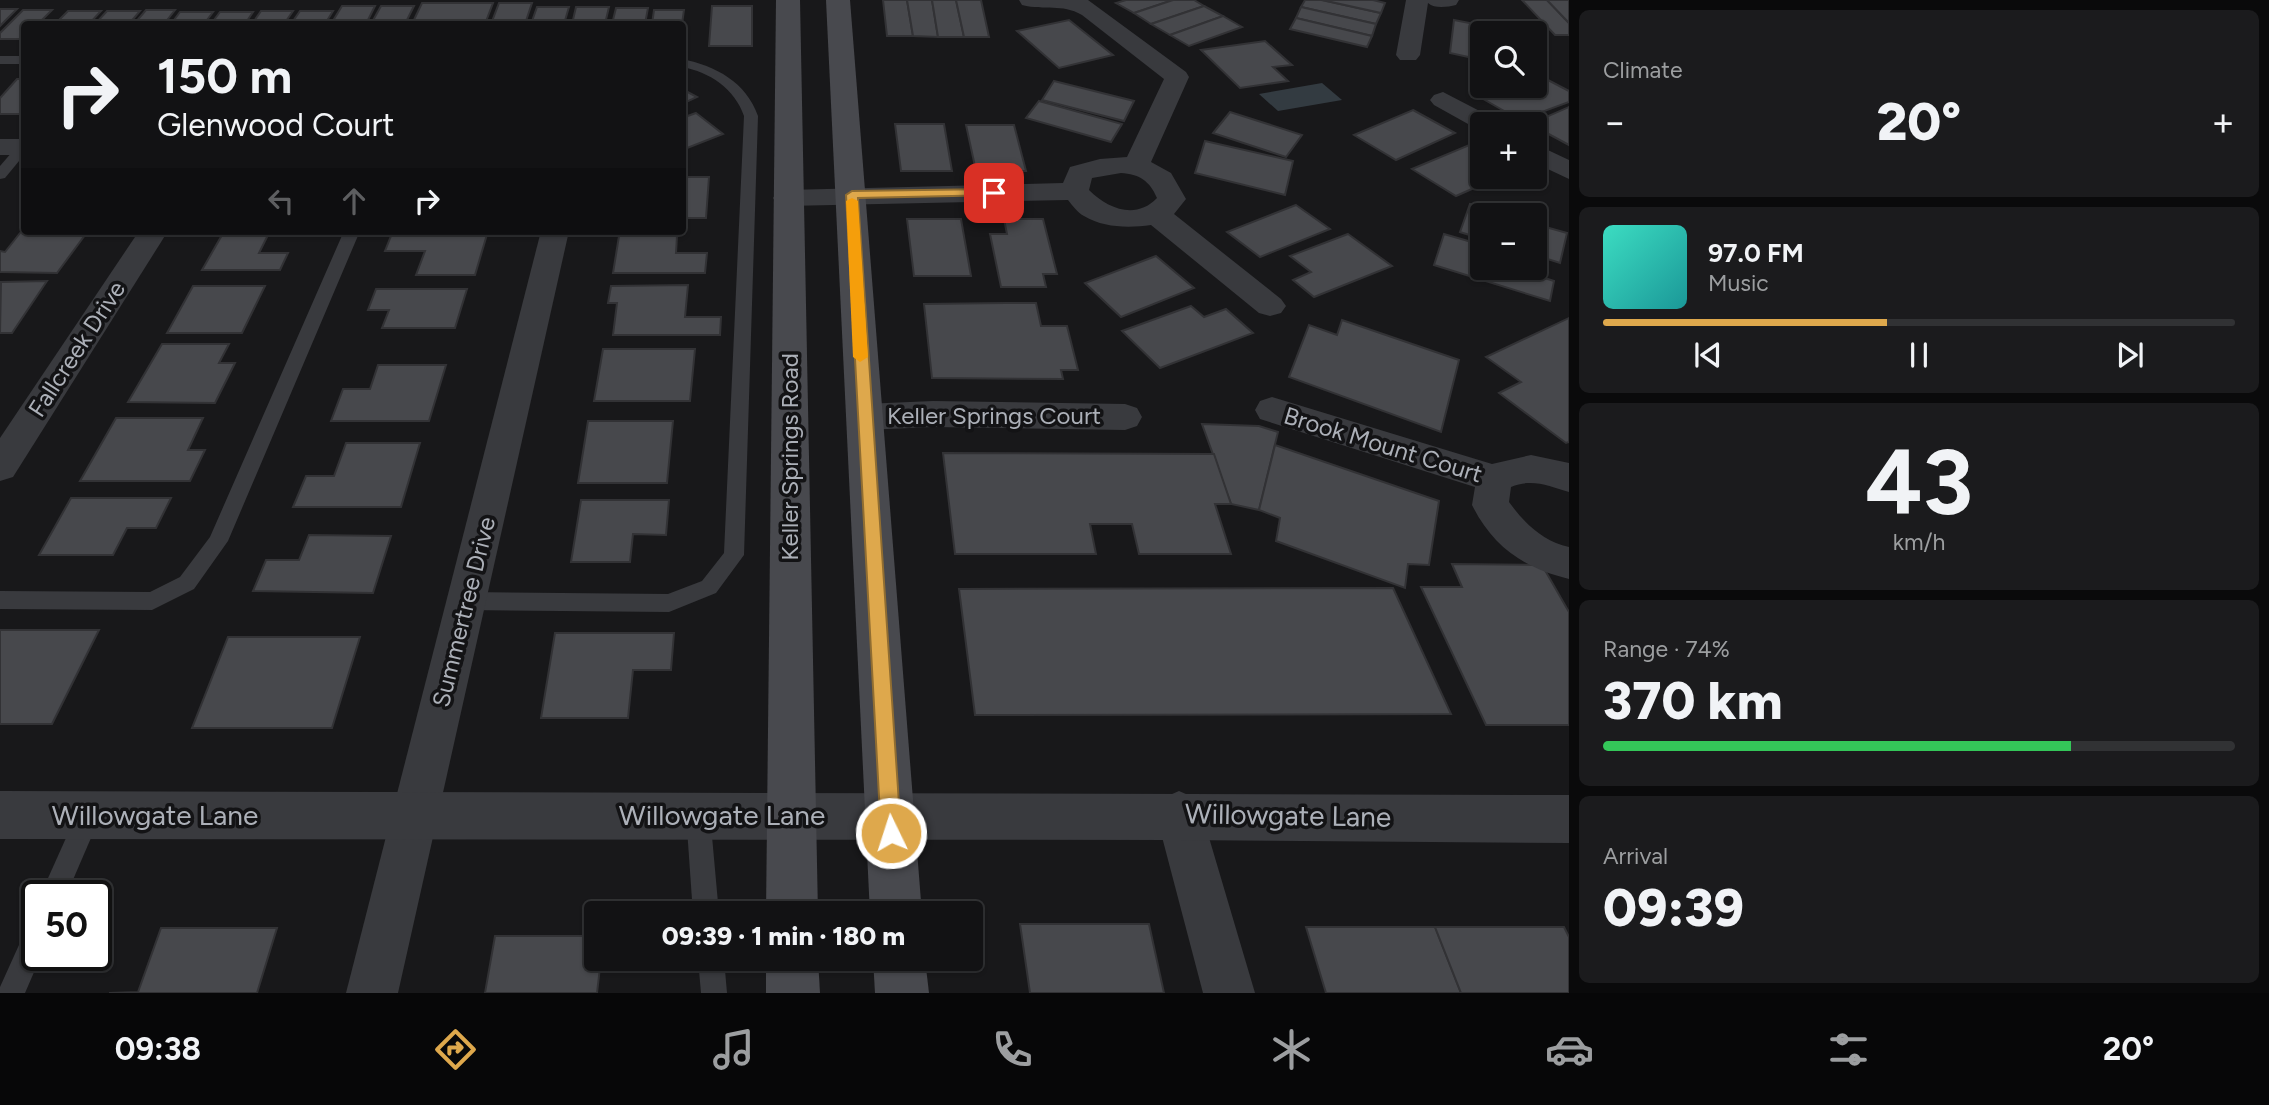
<!DOCTYPE html>
<meta charset="utf-8">
<style>
body{margin:0;font-family:Figtree,sans-serif;background:#1b1b1d;color:#f1f3f6;height:100vh;display:flex;flex-direction:column;font-size:26px;white-space:nowrap}
*{box-sizing:border-box;margin:0}
p{font-size:23px;color:#9c9ea0}
.icon{flex:none;width:38px;height:38px;fill:none;stroke:currentColor;stroke-width:2;stroke-linecap:round;stroke-linejoin:round}
.map{position:relative;flex:1;overflow:hidden}
.panel{display:flex;flex-direction:column;gap:10px;padding:10px;background:#0a0a0b;width:700px}
.panel>*{flex:none}
.hud{position:absolute;left:21px;top:21px;width:665px;height:214px;border-radius:7px;box-shadow:0 2px 5px #0004,0 0 0 2px #313234;background:#121214;color:#f1f3f6;overflow:hidden}
.buttons{position:absolute;left:1470px;top:21px;display:grid;gap:14px}
.buttons a{display:grid;place-items:center;width:77px;height:77px;border-radius:7px;background:#121214;box-shadow:0 2px 5px #0004,0 0 0 2px #313234;font-size:35px}
.speed{position:absolute;left:21px;top:880px;display:flex;gap:14px;font-size:35px;font-weight:700;text-align:center}
.speed>*{display:grid;place-content:center;width:91px;height:91px;border-radius:50%;background:#121214;box-shadow:0 2px 5px #0004,0 0 0 2px #313234;line-height:1}
.speed .limit{border:4px solid #111;border-radius:10px;background:#fff;color:#111}
.pin{position:absolute;display:grid;place-items:center;width:60px;height:60px;color:#fff;margin:-30px;border-radius:14px;box-shadow:0 4px 10px #0006}
.me{position:absolute;width:77px;margin:-38px;rotate:356deg;stroke-linejoin:round;filter:drop-shadow(0 0 5px #0008)}
.turn{display:flex;align-items:center;gap:24px;height:147px;padding:0 21px;font-size:32px}
.turn .icon{width:91px;height:91px;stroke-width:2.5}
.turn b{display:block;font-size:49px;line-height:60px}
.lanes{display:flex;align-items:center;height:66px;padding:0 21px;background:#0003;justify-content:center;gap:35px;direction:ltr}
.lanes .off{opacity:.35}
.big{font-size:52px;font-weight:800;line-height:1.1}
.panel .card{flex:1;display:flex;flex-direction:column;justify-content:center;gap:10px;min-width:0;padding:0 24px;border-radius:10px;background:#1b1b1d}
.panel .dial{align-items:center;gap:0}
.dial b{font-size:91px;line-height:1}
.song{display:flex;align-items:center;gap:21px}
.cover{width:84px;height:84px;border-radius:10px;background:linear-gradient(135deg,hsl(170 70% 55%),hsl(180 70% 35%))}
.played{height:7px;border-radius:4px;background:linear-gradient(90deg,#dea84c 45%,#313234 45%)}
.keys{display:flex;justify-content:space-around;direction:ltr}
.heat{display:flex;justify-content:space-between;align-items:center;font-size:38px;direction:ltr}
.charge{height:10px;border-radius:5px;background:linear-gradient(90deg,#34c759 74%,#313234 0)}
.trip{position:absolute;left:584px;top:901px;width:399px;height:70px;border-radius:7px;background:#121214;box-shadow:0 2px 5px #0004,0 0 0 2px #313234;font-weight:800;line-height:70px;text-align:center}
.menu{display:flex;height:112px;justify-content:space-around;align-items:center;background:#070708;color:#9c9ea0}
.menu .icon{width:49px;height:49px}
.menu .on{color:#dea84c}
.menu b{font-size:32px;color:#f1f3f6}
main{display:flex;flex:1;min-height:0}
.map>svg:first-child{display:block}
.water{fill:#333b41}
.building{fill:#47484c;stroke:#323235;stroke-width:2}
.lines{fill:none;stroke-linecap:round;stroke-linejoin:round}
.service{fill:#393a3e;fill-rule:evenodd}
.minor{fill:#393a3e;fill-rule:evenodd}
.tertiary{fill:#393a3e;fill-rule:evenodd}
.secondary{fill:#48494e;fill-rule:evenodd}
.route{fill:#dea84c;stroke:#906d31;stroke-width:2}
.slow{fill:#f59e0b}
.labels{text-anchor:middle;stroke-width:7;stroke-linejoin:round;paint-order:stroke}
.street-label{font-size:24px;fill:#acb0b8;stroke:#131315}
.near-street-label{font-size:28px;fill:#acb0b8;stroke:#131315}
</style>
<main>
<div class="map">
<svg width="1569" height="993" viewBox="0 0 1569 993">
<rect width="100%" height="100%" fill="#18181a"/>
<polygon class="water" points="1322,83 1342,100 1278,111 1259,94"/>
<g class="building">
<polygon points="883,0 907,0 913,36 887,36"/>
<polygon points="907,0 932,0 938,37 913,36"/>
<polygon points="932,0 956,0 964,37 938,37"/>
<polygon points="956,0 981,0 989,37 964,37"/>
<polygon points="1126,0 1173,0 1134,13 1116,3"/>
<polygon points="1173,0 1194,0 1204,6 1151,24 1134,13"/>
<polygon points="1305,0 1322,0 1381,13 1376,24 1301,7"/>
<polygon points="1322,0 1373,0 1385,3 1381,13"/>
<polygon points="1522,0 1547,0 1569,23 1569,35 1555,35"/>
<polygon points="1547,0 1569,0 1569,23"/>
<polygon points="422,3 493,3 485,24 412,24"/>
<polygon points="499,3 532,3 525,24 491,24"/>
<polygon points="342,6 375,6 366,24 331,24"/>
<polygon points="381,6 414,6 405,24 371,24"/>
<polygon points="712,6 752,6 752,46 709,46"/>
<polygon points="1204,6 1223,16 1170,35 1151,24"/>
<polygon points="537,7 569,7 564,24 531,24"/>
<polygon points="576,7 609,7 605,24 572,24"/>
<polygon points="1301,7 1376,24 1372,36 1296,18"/>
<polygon points="616,8 648,8 645,24 612,24"/>
<polygon points="0,9 17,9 0,26"/>
<polygon points="23,10 52,10 38,24 24,24 24,39 0,39 0,33"/>
<polygon points="146,10 175,10 164,24 134,24"/>
<polygon points="654,10 684,10 682,24 652,24"/>
<polygon points="68,11 101,11 89,24 55,24"/>
<polygon points="107,11 140,11 129,24 95,24"/>
<polygon points="261,11 293,11 284,24 252,24"/>
<polygon points="300,11 333,11 325,24 291,24"/>
<polygon points="180,12 213,12 204,24 171,24"/>
<polygon points="220,12 253,12 245,24 211,24"/>
<polygon points="1223,16 1242,27 1189,46 1170,35"/>
<polygon points="1296,18 1372,36 1367,47 1290,29"/>
<polygon points="1069,20 1113,55 1059,68 1017,31"/>
<polygon points="1454,20 1521,33 1482,33 1482,60 1450,53"/>
<polygon points="1265,41 1292,65 1273,67 1288,81 1240,88 1201,50"/>
<polygon points="17,79 24,79 24,114 0,114 0,98"/>
<polygon points="1546,79 1569,91 1569,102 1520,120 1485,100 1525,86 1535,86 1535,82"/>
<polygon points="1054,81 1134,101 1124,121 1042,100"/>
<polygon points="682,89 697,97 682,104"/>
<polygon points="1039,101 1122,124 1111,142 1026,118"/>
<polygon points="1569,107 1569,145 1530,124"/>
<polygon points="1413,110 1455,133 1396,160 1354,135"/>
<polygon points="1230,112 1302,135 1286,157 1213,133"/>
<polygon points="696,113 723,134 682,150 682,118"/>
<polygon points="895,124 944,124 952,171 901,171"/>
<polygon points="966,125 1014,125 1026,171 976,171"/>
<polygon points="1205,141 1293,161 1285,195 1195,173"/>
<polygon points="1474,143 1482,147 1482,177 1499,177 1456,196 1412,169"/>
<polygon points="682,177 709,177 706,218 682,218"/>
<polygon points="1470,204 1507,215 1482,215 1482,239 1460,232"/>
<polygon points="1296,205 1330,229 1260,257 1227,232"/>
<polygon points="907,219 961,219 971,276 914,276"/>
<polygon points="1004,219 1043,219 1057,274 1043,274 1046,287 1001,287 990,234 1007,234"/>
<polygon points="1535,224 1567,233 1560,263 1535,255"/>
<polygon points="24,228 24,231 88,231 57,273 0,272 0,251 5,252"/>
<polygon points="393,231 488,231 475,275 416,275 425,251 385,251"/>
<polygon points="1348,234 1392,266 1314,297 1293,280 1311,272 1290,256"/>
<polygon points="1444,234 1482,245 1482,268 1530,268 1529,273 1554,281 1550,301 1434,265"/>
<polygon points="222,235 268,235 259,253 288,253 280,270 202,270"/>
<polygon points="619,236 677,236 676,253 707,253 705,273 613,273"/>
<polygon points="1156,256 1194,288 1121,317 1085,283"/>
<polygon points="47,281 12,333 0,333 1,282"/>
<polygon points="688,285 685,317 721,317 720,335 613,335 617,303 608,303 611,286"/>
<polygon points="193,286 265,286 242,333 167,333"/>
<polygon points="376,289 467,289 455,328 382,328 389,310 368,310"/>
<polygon points="1005,303 1036,303 1041,326 1067,326 1078,370 1061,370 1063,379 932,378 924,304"/>
<polygon points="1191,306 1204,317 1226,309 1253,333 1160,368 1122,331"/>
<polygon points="1569,318 1569,442 1566,443 1499,393 1521,382 1486,357"/>
<polygon points="1342,320 1459,360 1441,432 1289,377 1309,325 1337,335"/>
<polygon points="162,344 229,344 219,363 235,363 215,403 128,402"/>
<polygon points="603,349 695,349 690,401 594,401"/>
<polygon points="378,365 446,365 429,421 331,421 343,389 370,389"/>
<polygon points="116,418 203,418 188,450 205,450 190,481 80,481"/>
<polygon points="588,421 673,421 667,483 578,483"/>
<polygon points="1202,424 1259,426 1278,432 1259,510 1231,504"/>
<polygon points="346,443 420,443 401,507 293,507 306,476 334,476"/>
<polygon points="1275,445 1439,501 1429,565 1408,564 1405,588 1276,541 1280,518 1259,510"/>
<polygon points="943,453 1214,454 1231,504 1215,504 1231,554 1139,554 1132,524 1090,524 1096,554 955,554"/>
<polygon points="71,498 171,498 156,528 127,528 113,555 39,555"/>
<polygon points="581,500 669,500 666,535 633,534 630,562 571,562"/>
<polygon points="309,535 391,536 373,593 253,591 266,560 299,560"/>
<polygon points="1452,564 1542,565 1569,612 1569,725 1486,725 1421,587 1462,587"/>
<polygon points="1393,588 1451,714 975,715 959,589"/>
<polygon points="0,630 99,630 52,724 0,724"/>
<polygon points="555,633 674,633 671,670 633,670 628,718 541,718"/>
<polygon points="228,637 360,637 332,728 192,728"/>
<polygon points="1020,924 1149,924 1164,993 1030,993"/>
<polygon points="1306,927 1435,927 1461,993 1326,993"/>
<polygon points="1435,927 1564,927 1569,937 1569,993 1461,993"/>
<polygon points="161,928 277,928 257,993 109,993 138,992"/>
<polygon points="495,936 597,936 597,959 601,959 597,993 485,993"/>
</g>
<g class="lines">
<g class="service">
<rect x="0" y="56" width="24" height="8"/>
<path d="M682 59C716 66 746 82 758 116L744 555 716 593 669 612 467 610 460 607 457 601 460 595 467 592 668 594 702 581 724 553 744 116C735 89 710 72 682 67Z"/>
<polygon points="24,143 24,155 5,178 0,179 0,166 19,144"/>
<polygon points="344,231 360,231 228,541 194,589 152,610 0,609 0,591 150,592 180,577 210,537"/>
<polygon points="698,802 707,806 710,814 719,914 693,914 686,814 689,806"/>
<polygon points="88,805 97,809 100,817 66,896 40,896 79,809"/>
<polygon points="37,921 37,956 41,956 25,993 0,993 0,987 28,925"/>
<polygon points="698,959 724,959 727,993 701,993"/>
</g>
<g class="minor">
<path d="M1019 0H1088L1186 72 1189 77 1151 162 1171 173 1186 199 1174 214 1281 299 1286 306 1281 313 1270 316 1259 313 1151 225C1129 228 1104 228 1084 216 1078 213 1072 205 1068 200L787 206 777 204 773 198 777 192 787 190 1063 183 1070 167 1100 159 1127 157 1164 79 1082 15C1061 3 1046 11 1022 5ZM1121 173C1139 174 1150 181 1157 198 1136 220 1108 209 1089 190L1092 178Z"/>
<path d="M1406 0H1459L1456 5C1447 7 1435 9 1428 3L1420 55 1416 60H1400L1396 55Z"/>
<polygon points="1443,92 1495,119 1499,124 1482,124 1482,131 1477,129 1434,105 1430,100 1434,95"/>
<rect x="0" y="139" width="24" height="16"/>
<polygon points="1535,144 1569,160 1569,179 1535,163"/>
<polygon points="139,231 168,231 13,477 0,481 0,438"/>
<polygon points="541,231 569,231 398,993 346,993"/>
<path d="M1272 397 1492 464 1531 455 1569 463V492C1549 486 1532 478 1511 487L1509 502C1525 524 1543 541 1569 547V579C1524 568 1493 547 1472 505L1475 487 1260 419 1255 410 1260 401Z"/>
<polygon points="933,401 1125,404 1137,408 1142,417 1137,426 1125,430 933,427 864,430 852,426 847,417 852,408 864,404"/>
<polygon points="1179,791 1195,798 1202,814 1255,993 1203,993 1156,814 1163,798"/>
</g>
<polygon class="tertiary" points="0,791 1569,795 1569,843 1177,840 0,839"/>
<g class="secondary">
<polygon points="776,0 800,0 818,914 766,914"/>
<polygon points="826,0 850,0 922,914 870,914"/>
<polygon points="766,959 818,959 820,993 766,993"/>
<polygon points="873,959 925,959 929,993 875,993"/>
</g>
</g>
<polygon class="route" points="994,189 999,190 999,195 858,198 901,833 898,840 891,843 884,840 881,833 846,195 852,191"/>
<polygon class="slow" points="852,198 858,201 868,357 860,362 853,357 846,201"/>
<g class="labels">
<g class="street-label">
<text transform="translate(77 349) rotate(-57)" y="8">Fallcreek Drive</text>
<text x="994" y="424">Keller Springs Court</text>
<text transform="translate(1383 445) rotate(17)" y="8">Brook Mount Court</text>
<text transform="translate(790 457) rotate(-90)" y="8">Keller Springs Road</text>
<text transform="translate(464 612) rotate(-76)" y="8">Summertree Drive</text>
</g>
<g class="near-street-label">
<text x="155" y="825">Willowgate Lane</text>
<text x="722" y="825">Willowgate Lane</text>
<text transform="translate(1288 815) rotate(1)" y="10">Willowgate Lane</text>
</g>
</g>
</svg>
<div class="buttons">
<a><svg class="icon" aria-label="search" viewBox="0 0 24 24"><circle cx="10" cy="10" r="6"/><path d="M15 15l6 6"/></svg></a>
<a>+</a>
<a>−</a>
</div>
<div class="speed"><div class="limit">50</div></div>
<div class="pin" style="left:994px;top:193px;background:#d93025"><svg class="icon" aria-label="arrive" viewBox="0 0 24 24"><path d="M6 21V4h12l-3 4 3 4H6"/></svg></div>
<svg class="me" style="left:891px;top:833px" viewBox="-20 -20 40 40"><circle r="17" fill="#dea84c" stroke="#fff" stroke-width="3"/><path d="M0-11L8 9 0 5-8 9z" fill="#fff"/></svg>
<div class="trip">09:39 · 1 min · 180 m</div>
<div class="hud">
<div class="turn"><svg class="icon" aria-label="right" viewBox="0 0 24 24"><path d="M7 20v-9h11M14 6l5 5-5 5"/></svg><div><b>150 m</b>Glenwood Court</div></div>
<div class="lanes"><svg class="icon off" aria-label="left" viewBox="0 0 24 24"><path d="M17 20v-9H6M10 6l-5 5 5 5"/></svg><svg class="icon off" aria-label="ahead" viewBox="0 0 24 24"><path d="M12 20V5M6 11l6-6 6 6"/></svg><svg class="icon" aria-label="right" viewBox="0 0 24 24"><path d="M7 20v-9h11M14 6l5 5-5 5"/></svg></div>
</div>
</div>
<section class="panel">
<div class="card"><p>Climate</p>
<div class="heat"><a>−</a><b class="big">20°</b><a>+</a></div>
</div>
<div class="card">
<div class="song"><i class="cover"></i><div><b>97.0 FM</b><p>Music</p></div></div>
<div class="played"></div>
<div class="keys"><svg class="icon" aria-label="previous" viewBox="0 0 24 24"><path d="M18 5L8 12l10 7zM5 5v14"/></svg><svg class="icon" aria-label="pause" viewBox="0 0 24 24"><path d="M8 5v14M16 5v14"/></svg><svg class="icon" aria-label="next" viewBox="0 0 24 24"><path d="M6 5l10 7-10 7zM19 5v14"/></svg></div>
</div>
<div class="card dial"><b>43</b><p>km/h</p></div>
<div class="card"><p>Range · 74%</p><b class="big">370 km</b><div class="charge"></div></div>
<div class="card"><p>Arrival</p><b class="big">09:39</b></div>
</section>
</main>
<nav class="menu">
<b>09:38</b>
<svg class="icon on" aria-label="directions" viewBox="0 0 24 24"><path d="M12 3l9 9-9 9-9-9zM9 14v-3h6M13 9l2 2-2 2"/></svg>
<svg class="icon" aria-label="music" viewBox="0 0 24 24"><path d="M9 18V5l10-2v13"/><circle cx="6" cy="18" r="3"/><circle cx="16" cy="16" r="3"/></svg>
<svg class="icon" aria-label="phone" viewBox="0 0 24 24"><path d="M5 4h4l2 5-3 2q2 4 5 5l2-3 5 2v4C11 20 4 13 5 4z"/></svg>
<svg class="icon" aria-label="climate" viewBox="0 0 24 24"><path d="M12 3v18M4 7l16 10M4 17L20 7"/></svg>
<svg class="icon" aria-label="car" viewBox="0 0 24 24"><path d="M5 17H2v-5l4-1 3-4h7l3 4 3 1v5h-3M9 17h6M6 11h13"/><circle cx="7" cy="17" r="2"/><circle cx="17" cy="17" r="2"/></svg>
<svg class="icon" aria-label="filters" viewBox="0 0 24 24"><path d="M4 7h16M4 17h16"/><circle cx="9" cy="7" r="2"/><circle cx="15" cy="17" r="2"/></svg>
<b>20°</b>
</nav>
